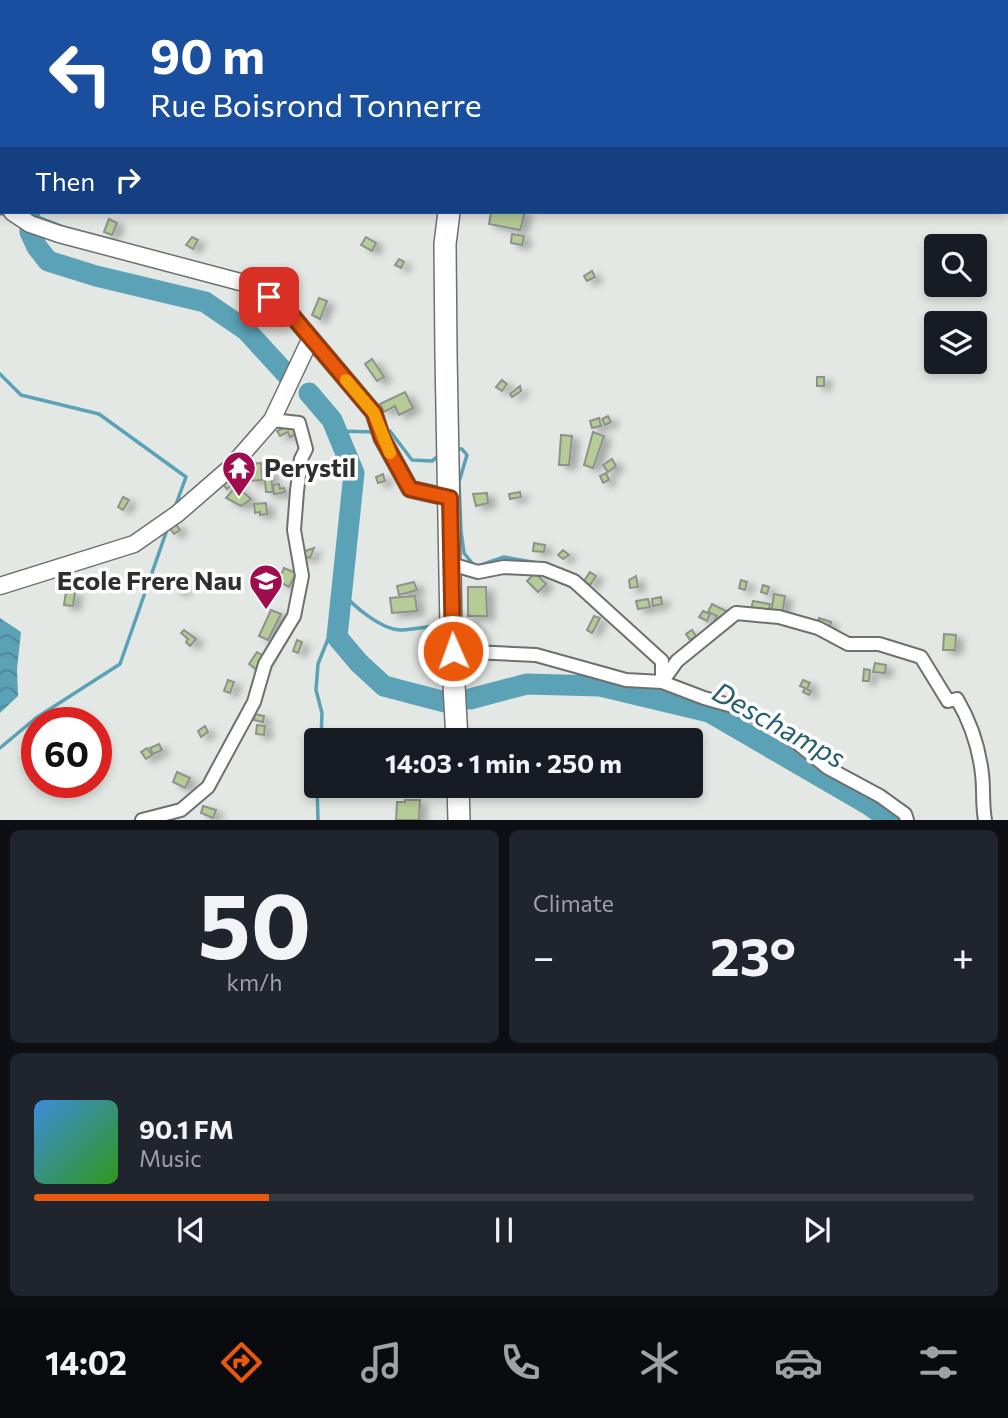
<!DOCTYPE html>
<meta charset="utf-8">
<style>
body{margin:0;font-family:Commissioner,sans-serif;background:#20242c;color:#f1f3f6;height:100vh;display:flex;flex-direction:column;font-size:26px;white-space:nowrap}
*{box-sizing:border-box;margin:0}
p{font-size:23px;color:#9ea1a6}
.icon{flex:none;width:38px;height:38px;fill:none;stroke:currentColor;stroke-width:2;stroke-linecap:round;stroke-linejoin:round}
.map{position:relative;height:820px;overflow:hidden}
.drawer{display:flex;flex-direction:column;gap:10px;padding:10px;background:#0d0f14;flex:1}
.drawer>*{flex:none}
.guide{position:absolute;left:0px;top:0px;width:1008px;height:214px;box-shadow:0 4px 10px #0003;background:#1a4fa0;color:#fff;overflow:hidden}
.fabs{position:absolute;left:924px;top:234px;display:grid;gap:14px}
.fabs a{display:grid;place-items:center;width:63px;height:63px;border-radius:7px;background:#171b24;box-shadow:0 4px 10px #0003;font-size:35px}
.speed{position:absolute;left:21px;top:707px;display:flex;gap:14px;font-size:35px;font-weight:700;text-align:center}
.speed>*{display:grid;place-content:center;width:91px;height:91px;border-radius:50%;background:#171b24;box-shadow:0 4px 10px #0003;line-height:1}
.speed .limit{border:10px solid #d22;background:#fff;color:#111}
.pin{position:absolute;display:grid;place-items:center;width:60px;height:60px;color:#fff;margin:-30px;border-radius:14px;box-shadow:0 4px 10px #0006}
.me{position:absolute;width:77px;margin:-38px;rotate:358deg;stroke-linejoin:round;filter:drop-shadow(0 0 5px #0008)}
.turn{display:flex;align-items:center;gap:24px;height:147px;padding:0 35px;font-size:32px}
.turn .icon{width:91px;height:91px;stroke-width:2.5}
.turn b{display:block;font-size:49px;line-height:60px}
.then{display:flex;align-items:center;height:66px;padding:0 35px;background:#0003;gap:14px;font-size:26px}
.big{font-size:52px;font-weight:700;line-height:1.1}
.drawer .widget{flex:1;display:flex;flex-direction:column;justify-content:center;gap:10px;min-width:0;padding:0 24px;border-radius:10px;background:#20242c}
.drawer .dial{align-items:center;gap:0}
.dial b{font-size:91px;line-height:1}
.song{display:flex;align-items:center;gap:21px}
.cover{width:84px;height:84px;border-radius:10px;background:linear-gradient(135deg,hsl(210 70% 55%),hsl(110 70% 35%))}
.played{height:7px;border-radius:4px;background:linear-gradient(90deg,#ea580c 25%,#363941 25%)}
.keys{display:flex;justify-content:space-around;direction:ltr}
.heat{display:flex;justify-content:space-between;align-items:center;font-size:38px;direction:ltr}
.drawer .tiles{flex:1;display:grid;gap:10px;grid-template-columns:1fr 1fr}
.widget:last-child{grid-column:span 2}
.trip{position:absolute;left:304px;top:728px;width:399px;height:70px;border-radius:7px;background:#171b24;box-shadow:0 4px 10px #0003;font-weight:700;line-height:70px;text-align:center}
.tab-bar{display:flex;height:112px;justify-content:space-around;align-items:center;background:#090b0e;color:#9ea1a6}
.tab-bar .icon{width:49px;height:49px}
.tab-bar .current{color:#ea580c}
.tab-bar b{font-size:32px;color:#f1f3f6}
.map>svg:first-child{display:block}
.water{fill:url(#water-waves)}
.lines{fill:none;stroke-linecap:round;stroke-linejoin:round}
.stream{stroke:#5ca2b6;stroke-width:3.5}
.river{stroke:#5ca2b6;stroke-width:21}
.building{fill:#b5cc96;stroke:#8f918d;stroke-width:2;filter:url(#shadow)}
.minor-casing{stroke:#6d716e;stroke-width:16}
.tertiary-casing{stroke:#6d716e;stroke-width:19}
.primary-casing{stroke:#6d716e;stroke-width:24}
.minor{stroke:#fff;stroke-width:12}
.tertiary{stroke:#fff;stroke-width:16}
.primary{stroke:#fff;stroke-width:21}
.route-casing{stroke:#983908;stroke-width:18}
.route{stroke:#ea580c;stroke-width:12}
.slow{stroke:#f59e0b;stroke-width:12}
.labels{text-anchor:middle;stroke-width:7;stroke-linejoin:round;paint-order:stroke}
.poi-label{font-size:26px;font-weight:bold;fill:#2e2f2e;stroke:#fff;text-anchor:start}
.water-label{font-size:28px;font-style:italic;fill:#255f6e;stroke:#fff}
</style>
<div class="map">
<svg width="1008" height="820" viewBox="0 0 1008 820">
<defs>
<pattern id="water-waves" width="16" height="10" patternUnits="userSpaceOnUse" patternTransform="scale(1.75)"><rect width="16" height="10" fill="#5ca2b6"/><path d="M0 5q4-4 8 0t8 0" fill="none" stroke="#4c8494"/></pattern>
<filter id="shadow"><feDropShadow dx="7" dy="4" stdDeviation="3.5" flood-color="#0004"/></filter>
</defs>
<rect width="100%" height="100%" fill="#e3e8e4"/>
<polygon class="water" points="0,618 21,632 17,669 18,696 0,713"/>
<g class="lines">
<g class="stream">
<polyline points="674,0 675,2"/>
<polyline points="635,2 636,0"/>
<polyline points="27,213 63,227 116,241"/>
<polyline points="0,374 21,395 99,414 186,477 175,507"/>
<polyline points="337,431 376,432"/>
<polyline points="384,432 390,431 412,460 432,461 441,454"/>
<polyline points="455,449 462,449 467,455 459,482 461,531 464,553 475,567 504,557 538,563"/>
<path d="M341 592C354 606 380 629 400 630 414 630 429 625 444 626"/>
<polyline points="321,740 322,713 316,690 318,664 338,614"/>
<polyline points="0,748 36,718 120,664 168,527"/>
<polyline points="317,757 317,762"/>
<polyline points="317,786 318,820"/>
</g>
<g class="river">
<polyline points="20,212 30,218 30,232 37,247 48,261 96,276 205,302 246,330 288,376"/>
<polyline points="309,393 332,420 354,473 337,637 359,663 384,686 445,702"/>
<polyline points="470,699 527,684 600,686 709,712 869,805 890,820"/>
</g>
</g>
<g class="building">
<polygon points="491,212 525,212 520,230 489,224"/>
<polygon points="109,219 117,223 112,235 104,232"/>
<polygon points="512,234 524,236 522,245 511,243"/>
<polygon points="192,237 198,240 193,249 186,245"/>
<polygon points="366,237 376,243 372,251 361,245"/>
<polygon points="399,259 404,262 401,268 395,265"/>
<polygon points="592,271 595,277 587,281 584,276"/>
<polygon points="319,298 327,301 320,319 312,315"/>
<polygon points="372,359 384,377 377,381 365,364"/>
<rect x="817" y="377" width="7" height="9"/>
<polygon points="502,380 507,384 502,391 496,387"/>
<polygon points="520,386 521,391 512,397 510,394"/>
<polygon points="405,392 413,408 399,415 395,406 384,412 380,404"/>
<polygon points="608,416 611,422 605,425 602,419"/>
<polygon points="599,418 601,426 592,428 590,421"/>
<polygon points="292,424 296,434 290,437 288,432 280,436 277,431"/>
<polygon points="593,432 604,436 593,468 584,465"/>
<polygon points="561,435 572,436 569,465 559,465"/>
<polygon points="612,459 616,466 608,472 603,465"/>
<polygon points="261,463 262,480 250,481 248,464"/>
<polygon points="235,467 242,475 227,489 219,480"/>
<polygon points="270,469 273,492 266,492 264,470"/>
<polygon points="606,473 609,480 603,483 600,476"/>
<polygon points="383,474 385,481 378,483 376,477"/>
<polygon points="279,484 280,489 284,488 285,492 274,494 273,485"/>
<polygon points="236,486 251,499 241,506 226,498"/>
<polygon points="520,492 521,497 510,499 509,494"/>
<polygon points="487,493 488,503 476,506 473,494"/>
<polygon points="123,497 129,500 123,510 118,507"/>
<polygon points="266,503 267,514 260,515 260,512 255,513 254,504"/>
<polygon points="175,523 180,530 174,534 169,527"/>
<polygon points="534,543 545,545 544,552 533,551"/>
<polygon points="314,548 310,558 297,554"/>
<polygon points="563,550 569,555 563,559 558,555"/>
<polygon points="284,568 296,573 289,587 278,581"/>
<polygon points="590,572 596,576 590,585 584,581"/>
<polygon points="535,573 546,584 538,592 527,581"/>
<polygon points="636,576 638,587 630,588 629,580"/>
<polygon points="741,580 747,582 745,590 739,588"/>
<polygon points="178,582 184,585 181,592 174,589"/>
<polygon points="414,582 417,590 399,595 397,586"/>
<polygon points="763,585 769,587 767,594 761,592"/>
<polygon points="468,587 486,587 487,616 468,616"/>
<polygon points="66,591 75,592 73,606 64,605"/>
<polygon points="774,594 785,596 782,615 771,613"/>
<polygon points="415,596 417,611 392,613 390,598"/>
<polygon points="661,597 662,604 653,606 652,599"/>
<polygon points="648,599 650,607 638,609 636,601"/>
<polygon points="753,601 770,604 768,613 751,610"/>
<polygon points="712,604 726,611 720,623 715,620 717,616 708,612"/>
<polygon points="271,610 281,614 268,640 259,636"/>
<polygon points="703,611 710,614 707,621 699,617"/>
<polygon points="594,616 600,618 592,633 587,630"/>
<polygon points="819,618 831,622 829,629 817,626"/>
<polygon points="184,630 196,639 190,646 186,642 188,639 181,633"/>
<polygon points="692,630 696,636 690,640 686,634"/>
<polygon points="944,634 956,635 955,650 943,650"/>
<polygon points="297,640 302,642 298,653 293,651"/>
<polygon points="257,652 265,657 257,670 249,664"/>
<polygon points="875,663 886,665 885,673 873,672"/>
<polygon points="864,669 870,670 869,681 863,681"/>
<polygon points="228,680 234,682 230,693 224,691"/>
<polygon points="803,680 810,683 807,689 811,691 809,695 803,692 805,688 800,686"/>
<polygon points="255,714 264,716 263,722 254,720"/>
<polygon points="257,725 265,726 264,735 256,734"/>
<polygon points="205,726 208,732 201,737 198,731"/>
<polygon points="159,744 162,750 153,754 150,748"/>
<polygon points="147,748 152,755 146,759 141,752"/>
<polygon points="177,772 190,778 185,788 173,782"/>
<polygon points="405,800 420,800 419,820 396,820 397,802 405,802"/>
<polygon points="203,806 216,810 213,818 201,813"/>
</g>
<g class="lines">
<g class="minor-casing">
<g id="minor">
<polyline points="385,0 387,2"/>
<path d="M451 564 478 572 504 567 544 569 574 581 662 661V682L677 661 736 613 779 617 818 628 848 644H879L921 657 948 701 957 699C971 723 979 747 982 774 984 790 982 804 985 820"/>
<polyline points="453,651 536,655 626,680 662,682 704,698 736,707 780,729 828,768 880,796 905,814 907,820"/>
<polyline points="142,820 181,810 208,787 254,702 265,664 294,616 302,576 294,530 297,491 301,459 306,449 299,423 272,420"/>
</g>
</g>
<g class="tertiary-casing">
<g id="tertiary">
<polyline points="0,205 2,206"/>
<polyline points="12,212 30,224 59,234 244,283 275,301 289,312 374,413 382,438 410,489 450,498"/>
<polyline points="0,586 134,544 177,514 230,468 272,420 310,340"/>
</g>
</g>
<g class="primary-casing">
<g id="primary">
<polyline points="494,2 495,0"/>
<polyline points="449,212 445,244 446,354 451,629 457,740"/>
<polyline points="458,786 459,820"/>
</g>
</g>
<use href="#minor" class="minor"/>
<use href="#tertiary" class="tertiary"/>
<use href="#primary" class="primary"/>
</g>
<g class="lines">
<g class="route-casing">
<polyline id="route" points="269,297 289,312 374,413 382,438 410,489 450,498 453,651"/>
</g>
<use href="#route" class="route"/>
<polyline class="slow" points="346,380 374,413 390,453"/>
</g>
<defs>
<g id="temple-pin" transform="scale(1.75)"><path d="M0 17L-7.5 6A9.5 9.5 0 1 1 7.5 6Z" fill="#a10c4e" stroke="#fff"/><path d="M0-6L5-2H3V0L6.5 2.5H4V6H1.5V3h-3V6H-4V2.5H-6.5L-3 0V-2H-5Z" fill="#fff"/></g>
<g id="school-pin" transform="scale(1.75)"><path d="M0 17L-7.5 6A9.5 9.5 0 1 1 7.5 6Z" fill="#a10c4e" stroke="#fff"/><path d="M0-5L7-2L0 1L-7-2ZM-4 1L0 2.5L4 1V4Q0 6-4 4Z" fill="#fff"/></g>
</defs>
<g fill-rule="evenodd">
<use href="#temple-pin" x="239" y="468"/>
<use href="#school-pin" x="266" y="581"/>
</g>
<g class="labels">
<g class="poi-label">
<text x="264" y="477">Perystil</text>
<text x="242" y="590" text-anchor="end">Ecole Frere Nau</text>
</g>
<g class="water-label">
<text transform="translate(779 725) rotate(29)" y="10">Deschamps</text>
</g>
</g>
</svg>
<div class="fabs">
<a><svg class="icon" aria-label="search" viewBox="0 0 24 24"><circle cx="10" cy="10" r="6"/><path d="M15 15l6 6"/></svg></a>
<a><svg class="icon" aria-label="layers" viewBox="0 0 24 24"><path d="M12 4l9 5-9 5-9-5zM3 14l9 5 9-5"/></svg></a>
</div>
<div class="speed"><div class="limit">60</div></div>
<div class="pin" style="left:269px;top:297px;background:#d93025"><svg class="icon" aria-label="arrive" viewBox="0 0 24 24"><path d="M6 21V4h12l-3 4 3 4H6"/></svg></div>
<svg class="me" style="left:453px;top:651px" viewBox="-20 -20 40 40"><circle r="17" fill="#ea580c" stroke="#fff" stroke-width="3"/><path d="M0-11L8 9 0 5-8 9z" fill="#fff"/></svg>
<div class="trip">14:03 · 1 min · 250 m</div>
<div class="guide">
<div class="turn"><svg class="icon" aria-label="left" viewBox="0 0 24 24"><path d="M17 20v-9H6M10 6l-5 5 5 5"/></svg><div><b>90 m</b>Rue Boisrond Tonnerre</div></div>
<div class="then">Then<svg class="icon" aria-label="right" viewBox="0 0 24 24"><path d="M7 20v-9h11M14 6l5 5-5 5"/></svg></div>
</div>
</div>
<section class="drawer">
<div class="tiles">
<div class="widget dial"><b>50</b><p>km/h</p></div>
<div class="widget"><p>Climate</p>
<div class="heat"><a>−</a><b class="big">23°</b><a>+</a></div>
</div>
<div class="widget">
<div class="song"><i class="cover"></i><div><b>90.1 FM</b><p>Music</p></div></div>
<div class="played"></div>
<div class="keys"><svg class="icon" aria-label="previous" viewBox="0 0 24 24"><path d="M18 5L8 12l10 7zM5 5v14"/></svg><svg class="icon" aria-label="pause" viewBox="0 0 24 24"><path d="M8 5v14M16 5v14"/></svg><svg class="icon" aria-label="next" viewBox="0 0 24 24"><path d="M6 5l10 7-10 7zM19 5v14"/></svg></div>
</div>
</div>
</section>
<nav class="tab-bar">
<b>14:02</b>
<svg class="icon current" aria-label="directions" viewBox="0 0 24 24"><path d="M12 3l9 9-9 9-9-9zM9 14v-3h6M13 9l2 2-2 2"/></svg>
<svg class="icon" aria-label="music" viewBox="0 0 24 24"><path d="M9 18V5l10-2v13"/><circle cx="6" cy="18" r="3"/><circle cx="16" cy="16" r="3"/></svg>
<svg class="icon" aria-label="phone" viewBox="0 0 24 24"><path d="M5 4h4l2 5-3 2q2 4 5 5l2-3 5 2v4C11 20 4 13 5 4z"/></svg>
<svg class="icon" aria-label="climate" viewBox="0 0 24 24"><path d="M12 3v18M4 7l16 10M4 17L20 7"/></svg>
<svg class="icon" aria-label="car" viewBox="0 0 24 24"><path d="M5 17H2v-5l4-1 3-4h7l3 4 3 1v5h-3M9 17h6M6 11h13"/><circle cx="7" cy="17" r="2"/><circle cx="17" cy="17" r="2"/></svg>
<svg class="icon" aria-label="filters" viewBox="0 0 24 24"><path d="M4 7h16M4 17h16"/><circle cx="9" cy="7" r="2"/><circle cx="15" cy="17" r="2"/></svg>
</nav>
